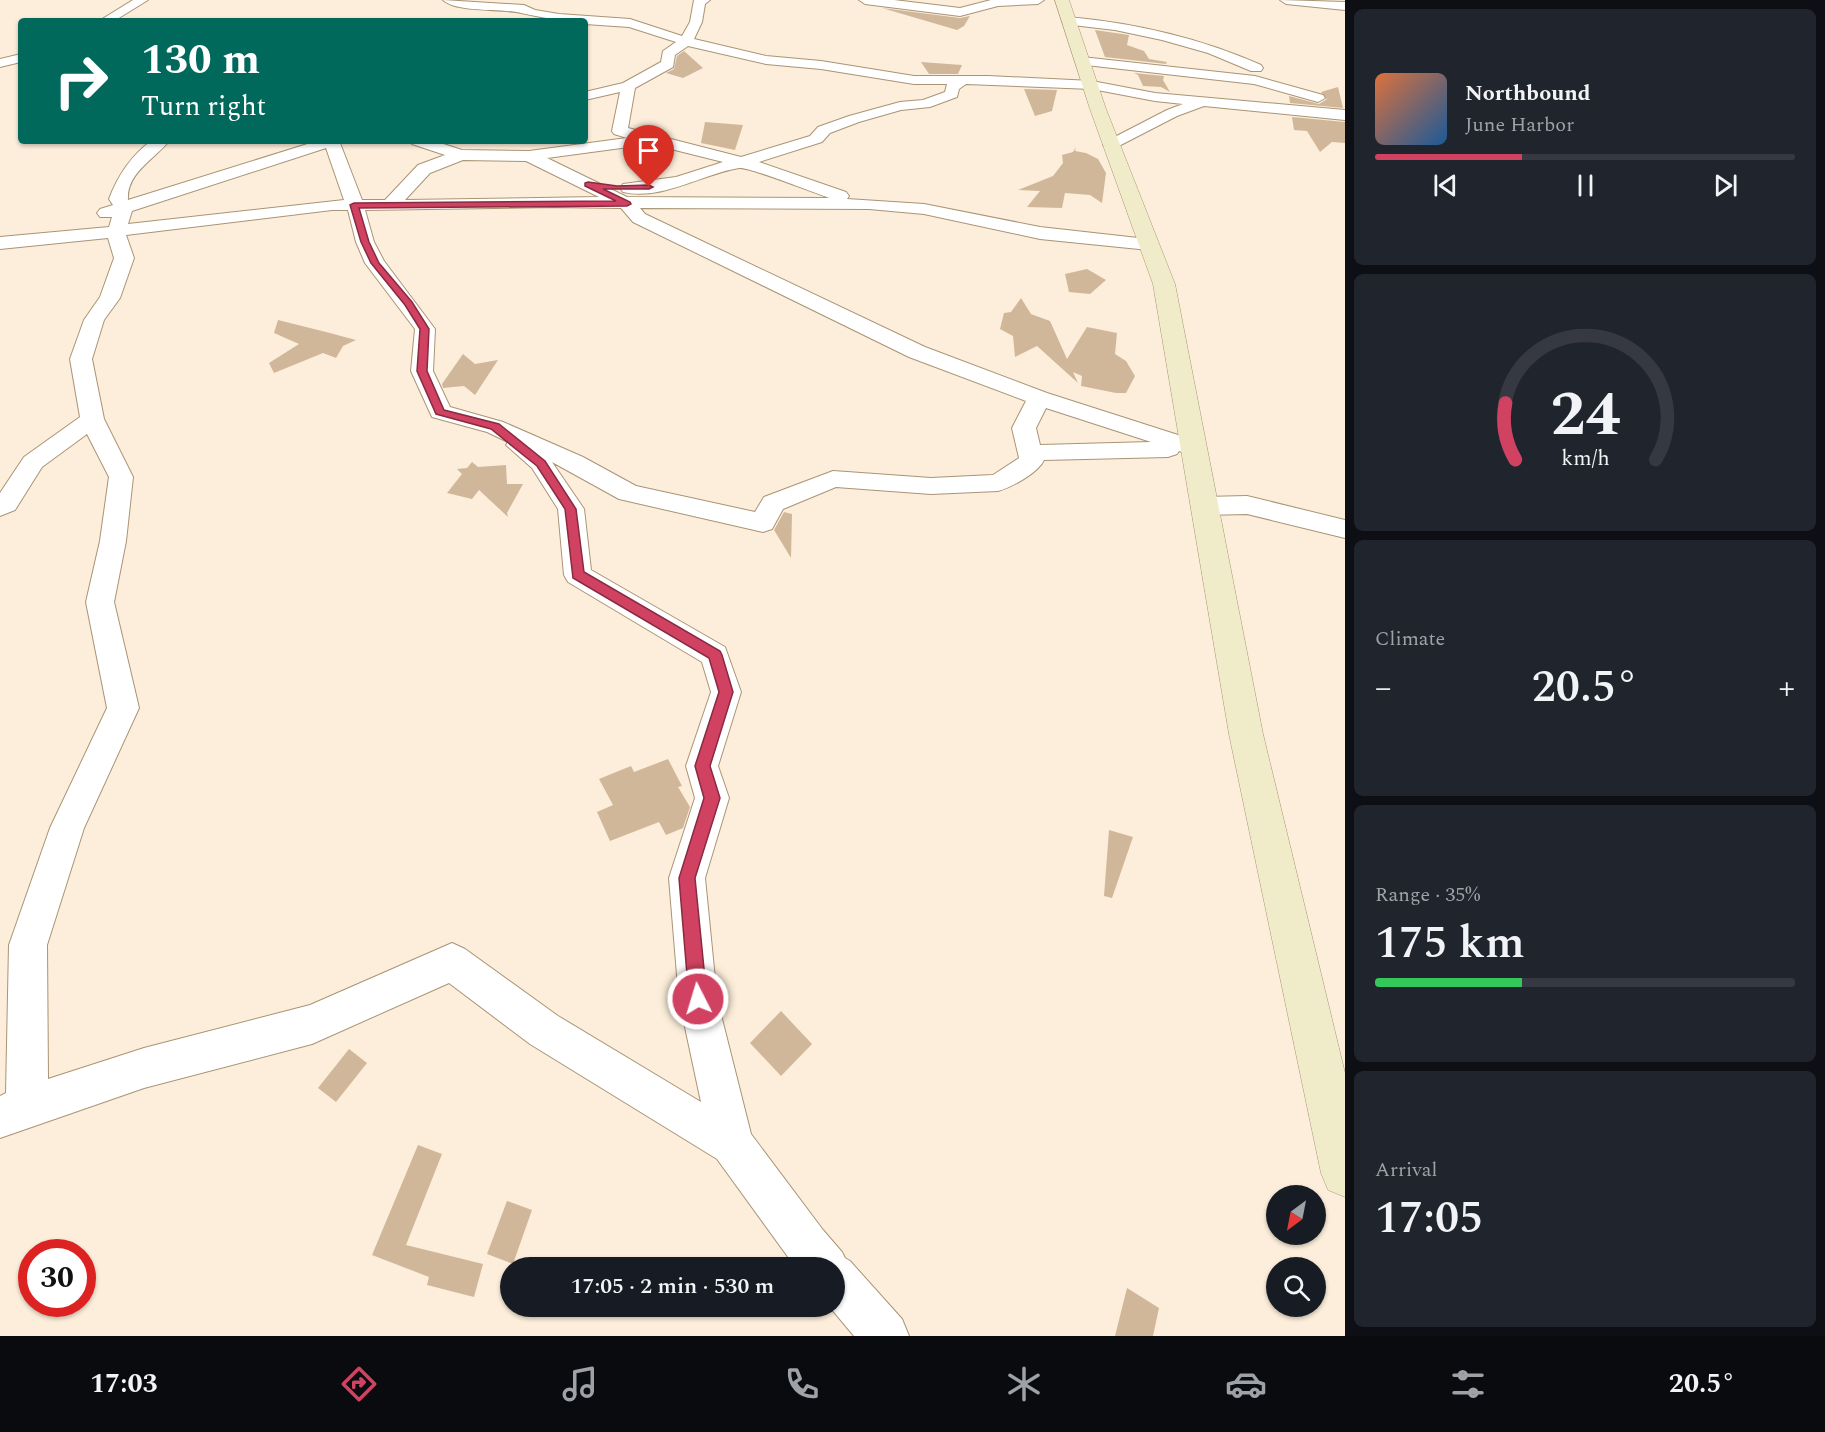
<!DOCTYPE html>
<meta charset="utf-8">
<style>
body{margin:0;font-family:Spectral,serif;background:#20242c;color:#f1f3f6;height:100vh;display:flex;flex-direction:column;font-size:22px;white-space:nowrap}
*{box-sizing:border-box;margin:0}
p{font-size:20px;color:#9ea1a6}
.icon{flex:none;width:33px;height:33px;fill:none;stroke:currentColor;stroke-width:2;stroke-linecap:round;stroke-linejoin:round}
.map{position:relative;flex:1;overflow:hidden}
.panel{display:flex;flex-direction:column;gap:9px;padding:9px;background:#0d0f14;width:480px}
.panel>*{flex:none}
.guide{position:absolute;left:18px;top:18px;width:570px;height:126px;border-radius:6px;box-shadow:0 2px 4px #0004;background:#00695c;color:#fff;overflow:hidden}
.needle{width:39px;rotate:212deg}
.controls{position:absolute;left:1266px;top:1185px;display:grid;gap:12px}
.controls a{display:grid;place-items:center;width:60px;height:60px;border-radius:50%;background:#171b24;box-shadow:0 2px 4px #0004;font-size:30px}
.speed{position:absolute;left:18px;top:1239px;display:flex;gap:12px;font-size:30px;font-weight:700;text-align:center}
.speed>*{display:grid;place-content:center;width:78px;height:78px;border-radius:50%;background:#171b24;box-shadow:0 2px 4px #0004;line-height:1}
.speed .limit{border:9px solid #d22;background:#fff;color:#111}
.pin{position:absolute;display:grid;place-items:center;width:51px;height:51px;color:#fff;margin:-62px -26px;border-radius:50% 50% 50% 0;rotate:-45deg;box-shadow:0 0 6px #0007}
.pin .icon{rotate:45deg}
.me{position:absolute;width:66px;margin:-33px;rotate:355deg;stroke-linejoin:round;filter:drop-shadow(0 0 4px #0008)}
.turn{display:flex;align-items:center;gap:21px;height:126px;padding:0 24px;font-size:27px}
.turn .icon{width:78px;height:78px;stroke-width:2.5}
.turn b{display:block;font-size:42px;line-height:51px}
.big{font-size:45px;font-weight:600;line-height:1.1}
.panel .tile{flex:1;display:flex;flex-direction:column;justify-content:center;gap:9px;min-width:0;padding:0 21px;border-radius:9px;background:#20242c}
.panel .dial{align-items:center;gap:0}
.dial svg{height:156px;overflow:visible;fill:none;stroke:#363941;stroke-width:7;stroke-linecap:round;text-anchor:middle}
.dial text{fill:#f1f3f6;stroke:none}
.song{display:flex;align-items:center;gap:18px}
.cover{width:72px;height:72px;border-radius:9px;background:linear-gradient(135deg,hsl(20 70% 55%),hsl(210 70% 35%))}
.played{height:6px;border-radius:3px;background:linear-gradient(90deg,#d14262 35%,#363941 35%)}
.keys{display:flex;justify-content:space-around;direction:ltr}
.heat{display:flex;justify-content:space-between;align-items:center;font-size:33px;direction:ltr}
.charge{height:9px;border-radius:4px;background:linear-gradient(90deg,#34c759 35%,#363941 0)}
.trip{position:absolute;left:500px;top:1257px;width:345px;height:60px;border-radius:30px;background:#171b24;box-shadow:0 2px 4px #0004;font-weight:600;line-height:60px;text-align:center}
.dock{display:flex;height:96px;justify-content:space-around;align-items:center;background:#090b0e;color:#9ea1a6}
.dock .icon{width:42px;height:42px}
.dock .active{color:#d14262}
.dock b{font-size:27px;color:#f1f3f6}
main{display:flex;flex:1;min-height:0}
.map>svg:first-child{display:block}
.building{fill:#d1b79a}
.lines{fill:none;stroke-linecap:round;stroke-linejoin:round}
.street-casing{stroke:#a99475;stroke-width:2}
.secondary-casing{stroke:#a99475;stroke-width:1}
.street{fill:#fff;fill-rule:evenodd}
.secondary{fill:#f0ecc9;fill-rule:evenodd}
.route{fill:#d14262;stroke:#882b40;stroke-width:1.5}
</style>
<main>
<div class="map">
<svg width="1345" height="1336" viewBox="0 0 1345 1336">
<rect width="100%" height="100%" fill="#fceeda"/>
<g class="building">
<polygon points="882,8 960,18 970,16 964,26 957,30"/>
<polygon points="1095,30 1129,35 1127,45 1144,51 1149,59 1167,62 1166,64 1105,57"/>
<polygon points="684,51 703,68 683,78 666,73 674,69 677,56"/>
<polygon points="921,62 962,65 958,74 929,74"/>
<polygon points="1134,73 1164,76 1163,80 1170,92 1161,87 1143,86 1138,75"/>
<polygon points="1338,87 1343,108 1290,103 1289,96 1319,104 1327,99 1321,92"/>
<polygon points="1024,89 1057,90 1052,111 1035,116"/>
<polygon points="1292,117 1345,122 1345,143 1332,142 1320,152 1307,131 1294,130"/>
<polygon points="705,122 743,125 735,150 701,143"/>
<polygon points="1076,147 1075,151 1086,153 1098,159 1106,173 1102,203 1090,195 1065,193 1062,208 1027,207 1040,191 1018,190 1053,176 1063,163 1062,155 1073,152"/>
<polygon points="1087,269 1106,280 1090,294 1069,292 1065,274"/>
<polygon points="1021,298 1031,314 1050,321 1067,359 1087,327 1117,333 1115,354 1126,361 1135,376 1126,393 1116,393 1081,386 1082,376 1073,372 1078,383 1037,346 1015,357 1013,336 1000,329 1004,313 1011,312"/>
<polygon points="278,320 326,332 356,340 343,346 336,358 323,353 274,373 269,363 299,344 274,333"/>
<polygon points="463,354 475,364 498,360 475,395 464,386 443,388 442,384"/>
<polygon points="472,462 478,467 506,465 507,484 523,484 507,513 508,517 479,490 472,499 447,493 462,474 457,469 467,468"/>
<polygon points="784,512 792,514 791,558 774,530"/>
<polygon points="668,759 682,786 678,787 690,807 683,828 666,835 659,822 610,841 597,812 613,805 599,779 631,766 634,772"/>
<polygon points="1109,830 1133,837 1112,898 1104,896"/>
<polygon points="781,1011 812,1044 781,1076 750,1043"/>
<polygon points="349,1049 367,1063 336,1102 318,1088"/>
<polygon points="418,1145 442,1154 406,1245 483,1264 474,1297 427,1285 429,1277 372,1255"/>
<polygon points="507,1201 532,1210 513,1264 487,1254"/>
<polygon points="1127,1288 1159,1308 1153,1336 1115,1336"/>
</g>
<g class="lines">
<g class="street-casing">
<g id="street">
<polygon points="133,0 148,0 114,21 99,21"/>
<path d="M443 0 524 5 535 10 559 14 630 19 682 36 690 22 694 0H710L705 4 702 22 694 39 766 56 821 61 914 76H988L1092 81 1155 93 1345 110V120L1204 106 1177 116 1111 150 1103 145 1105 142 1167 110 1183 104 1155 101 1092 89 966 84 959 89 957 97 930 107 901 110 859 122 830 133 822 142 759 162 846 192 849 196 847 199 924 204 1040 227 1156 240 1158 244 1156 248 1149 250 1040 239 924 214 869 209 640 208 645 214 925 347 1047 393 1203 443 1206 448 1203 453 1194 456 1179 451 1177 454 1168 457 1044 460C1038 473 1012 487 998 491L931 494 836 487 783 509 772 529 763 532 619 499 552 462 584 509 591 570 725 647 741 692 718 766 729 798 705 878 717 999 751 1134 823 1230 842 1252 845 1258 850 1261 902 1319 909 1336H854L829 1306H834V1268H796L717 1159 530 1044 449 983 312 1044 144 1088 0 1138V1096L6 1093 9 945 50 828 107 708 86 602 100 541 109 477 87 434 42 467 15 510 0 516V493L24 457 80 417 70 359 84 320 100 297 114 258 108 238 0 249V237L109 227 112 217H100L97 213 100 209 113 205 109 199C118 175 131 156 151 141H169C155 159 126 173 128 200L317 141H341L340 143 362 200H385L418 165 445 155 412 144 410 141H434L462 150 529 151 627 138 614 134 612 131 620 92 585 100V92L623 83 661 62 663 51 676 42 629 27 585 24V21C562 21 543 18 521 13 502 8 457 13 443 0ZM688 46 766 64 821 69 914 84H947L945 92 923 100 900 102 849 116 818 127 810 136 741 157 628 128 635 88 673 67 675 55ZM651 144 723 162 676 177 623 184 620 188 623 192C662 201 702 174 739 168 748 166 817 194 830 198L627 197 547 158ZM326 148 344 200 128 224 132 211ZM463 160 526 161 599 197 405 200 430 173ZM555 207 621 208 633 222 909 357 1026 401 1012 428 1019 458 993 475 931 478 833 471 764 497 755 512 636 486 583 457 503 422 450 407 433 371 435 329 384 261 374 242 365 210ZM332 210H348L356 242 365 263 415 329 411 371 432 417 487 432 508 442 506 445 532 468 558 509 564 575 568 582 702 662 711 692 686 766 695 798 669 878 679 999 701 1102 558 1016 465 949 452 943 310 1005 144 1048 48 1079 47 945 84 828 139 708 114 602 126 541 133 477 104 419 92 359 104 320 120 298 134 258 126 235ZM1046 408 1151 442 1040 445 1036 428Z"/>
<polygon points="859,0 894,0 960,8 991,0 1044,0 1038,4 998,6 960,16 865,4"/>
<polygon points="1280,0 1345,2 1345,10 1286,4"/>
<path d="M1068 17C1135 23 1200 38 1261 65L1263 68 1261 71H1251L1208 53 1162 40 1115 30 1064 24 1062 21 1064 18Z"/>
<polygon points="21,54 21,62 0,67 0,59"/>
<polygon points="1082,57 1255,76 1323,95 1325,98 1318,102 1254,84 1077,64 1075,61"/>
<polygon points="1247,496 1345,520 1345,538 1247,514 1204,515 1195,512 1191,506 1195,500 1204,497"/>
</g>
</g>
<g class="secondary-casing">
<polygon id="secondary" points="1055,0 1069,0 1106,109 1175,284 1263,734 1345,1073 1345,1197 1328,1190 1321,1173 1229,734 1153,284 1090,109"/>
</g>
<use href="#street" class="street"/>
<use href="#secondary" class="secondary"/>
</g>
<polygon class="route" points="588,182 617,186 649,185 653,187 649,189 603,189 630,202 631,204 627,206 359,208 369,242 379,263 412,302 429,329 427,371 444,410 499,424 545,461 576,509 584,572 720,651 722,655 733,692 710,766 720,798 695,878 707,999 704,1005 698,1008 692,1005 689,999 679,878 704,798 695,766 719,692 709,658 573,578 565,509 537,466 491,429 436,414 417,371 420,329 405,305 371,263 361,242 350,205 354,203 616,201 585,186 585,183"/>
</svg>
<div class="controls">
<a><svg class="needle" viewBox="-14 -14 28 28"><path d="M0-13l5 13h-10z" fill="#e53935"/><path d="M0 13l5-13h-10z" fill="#9ea1a6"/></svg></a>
<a><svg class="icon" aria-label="search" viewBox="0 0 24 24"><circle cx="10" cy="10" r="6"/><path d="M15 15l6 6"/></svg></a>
</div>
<div class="speed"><div class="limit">30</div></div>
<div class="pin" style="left:649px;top:187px;background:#d93025"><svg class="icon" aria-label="arrive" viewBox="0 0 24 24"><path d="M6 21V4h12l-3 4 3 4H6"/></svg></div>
<svg class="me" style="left:698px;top:999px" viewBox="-20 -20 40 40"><circle r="17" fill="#d14262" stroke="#fff" stroke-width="3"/><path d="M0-11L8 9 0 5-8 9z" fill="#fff"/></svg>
<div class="trip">17:05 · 2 min · 530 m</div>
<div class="guide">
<div class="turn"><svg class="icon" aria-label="right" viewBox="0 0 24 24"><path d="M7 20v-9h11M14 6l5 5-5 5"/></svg><div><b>130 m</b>Turn right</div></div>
</div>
</div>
<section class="panel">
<div class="tile">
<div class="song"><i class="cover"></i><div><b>Northbound</b><p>June Harbor</p></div></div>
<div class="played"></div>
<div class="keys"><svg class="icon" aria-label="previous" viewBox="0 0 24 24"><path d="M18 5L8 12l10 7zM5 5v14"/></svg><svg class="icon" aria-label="pause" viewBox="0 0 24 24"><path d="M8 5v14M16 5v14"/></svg><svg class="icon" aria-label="next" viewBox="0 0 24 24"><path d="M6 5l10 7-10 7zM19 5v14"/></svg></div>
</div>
<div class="tile dial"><svg viewBox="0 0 100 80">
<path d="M14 69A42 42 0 1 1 86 69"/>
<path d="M14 69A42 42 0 0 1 9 40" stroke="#d14262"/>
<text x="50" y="56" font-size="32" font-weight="700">24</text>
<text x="50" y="72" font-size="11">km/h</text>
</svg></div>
<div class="tile"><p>Climate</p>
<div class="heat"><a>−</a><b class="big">20.5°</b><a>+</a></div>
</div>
<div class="tile"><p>Range · 35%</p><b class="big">175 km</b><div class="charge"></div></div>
<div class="tile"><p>Arrival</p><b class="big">17:05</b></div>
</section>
</main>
<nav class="dock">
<b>17:03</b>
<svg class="icon active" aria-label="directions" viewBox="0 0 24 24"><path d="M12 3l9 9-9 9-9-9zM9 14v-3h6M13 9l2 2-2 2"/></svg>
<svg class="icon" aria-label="music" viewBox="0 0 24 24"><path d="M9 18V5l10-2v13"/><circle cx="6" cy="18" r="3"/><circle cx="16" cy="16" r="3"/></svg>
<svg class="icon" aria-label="phone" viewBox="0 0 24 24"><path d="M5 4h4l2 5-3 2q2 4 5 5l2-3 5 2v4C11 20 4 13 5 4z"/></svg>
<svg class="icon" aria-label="climate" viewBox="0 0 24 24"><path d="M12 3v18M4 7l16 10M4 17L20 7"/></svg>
<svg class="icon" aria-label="car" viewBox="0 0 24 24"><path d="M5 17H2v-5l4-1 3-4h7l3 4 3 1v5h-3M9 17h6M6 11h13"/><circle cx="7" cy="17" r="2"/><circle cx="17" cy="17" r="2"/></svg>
<svg class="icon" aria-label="filters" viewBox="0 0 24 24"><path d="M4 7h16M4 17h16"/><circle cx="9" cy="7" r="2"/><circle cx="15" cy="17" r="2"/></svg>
<b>20.5°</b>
</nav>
